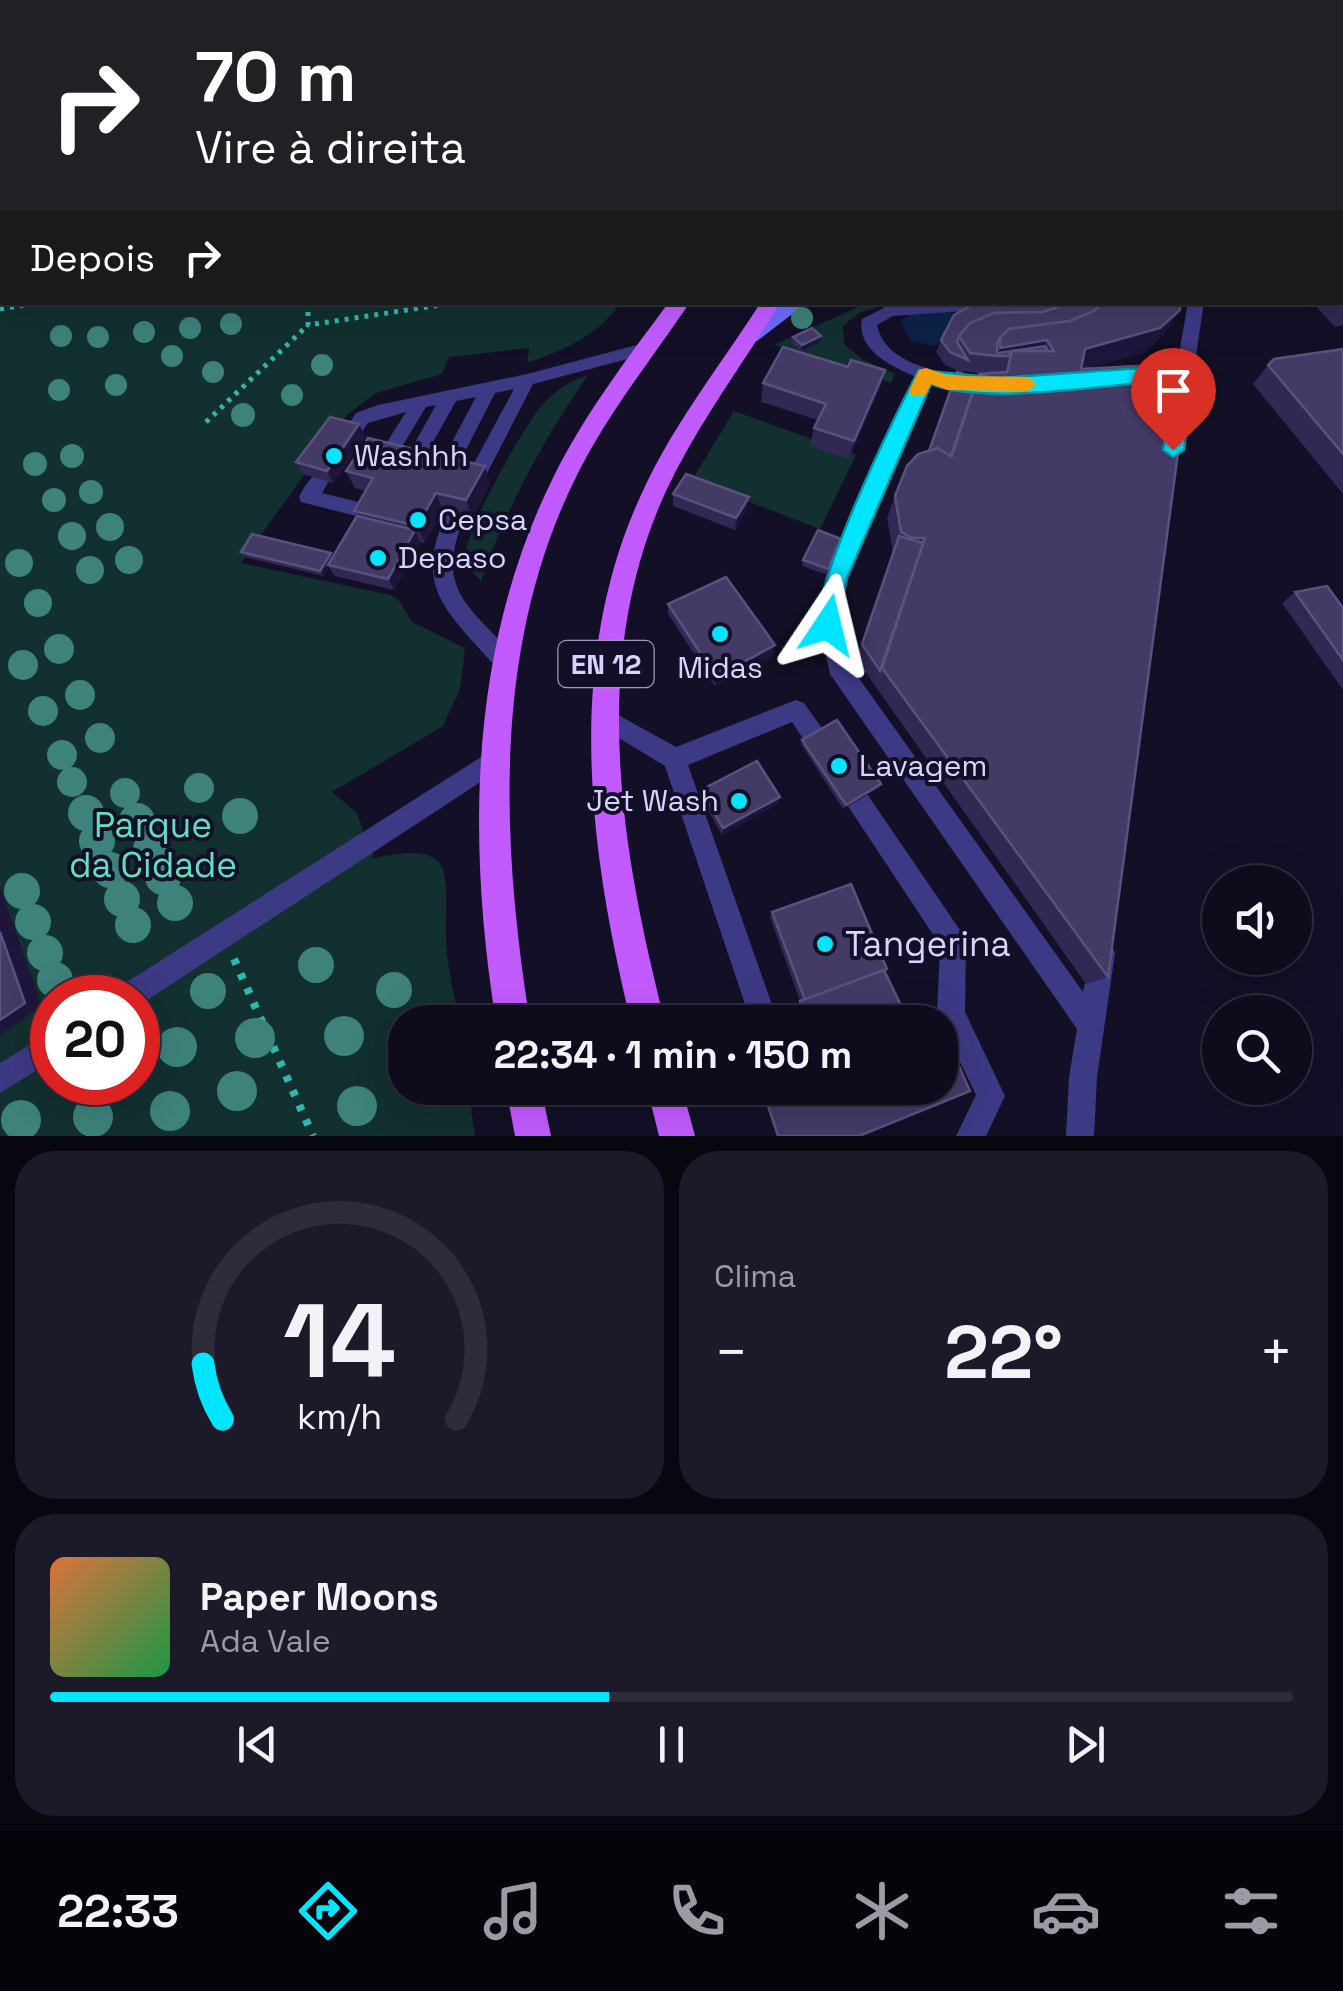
<!DOCTYPE html>
<html lang="pt">
<meta charset="utf-8">
<style>
body{margin:0;font-family:"Space Grotesk",sans-serif;background:#1c1929;color:#f1f3f6;height:100vh;display:flex;flex-direction:column;font-size:38px;white-space:nowrap}
*{box-sizing:border-box;margin:0}
p{font-size:32px;color:#9b9ba3}
.icon{flex:none;width:55px;height:55px;fill:none;stroke:currentColor;stroke-width:2;stroke-linecap:round;stroke-linejoin:round}
.map{position:relative;height:1136px;overflow:hidden}
.drawer{display:flex;flex-direction:column;gap:15px;padding:15px;background:#08060f;flex:1}
.drawer>*{flex:none}
.hud{position:absolute;left:0px;top:0px;width:1345px;height:305px;box-shadow:0 10px 40px #0002,0 0 0 2px #2e2b3b;background:#202124;color:#fff;overflow:hidden}
.buttons{position:absolute;left:1202px;top:865px;display:grid;gap:20px}
.buttons a{display:grid;place-items:center;width:110px;height:110px;border-radius:50%;background:#0e0b1c;box-shadow:0 10px 40px #0002,0 0 0 2px #2e2b3b;font-size:50px}
.speed{position:absolute;left:30px;top:975px;display:flex;gap:20px;font-size:50px;font-weight:700;text-align:center}
.speed>*{display:grid;place-content:center;width:130px;height:130px;border-radius:50%;background:#0e0b1c;box-shadow:0 10px 40px #0002,0 0 0 2px #2e2b3b;line-height:1}
.speed .limit{border:15px solid #d22;background:#fff;color:#111}
.pin{position:absolute;display:grid;place-items:center;width:85px;height:85px;color:#fff;margin:-102px -42px;border-radius:50% 50% 50% 0;rotate:-45deg;box-shadow:0 0 10px #0007}
.pin .icon{rotate:45deg}
.me{position:absolute;width:110px;margin:-55px;rotate:10deg;stroke-linejoin:round;filter:drop-shadow(0 0 8px #0008)}
.turn{display:flex;align-items:center;gap:35px;height:210px;padding:0 30px;font-size:45px}
.turn .icon{width:130px;height:130px;stroke-width:2.5}
.turn b{display:block;font-size:70px;line-height:85px}
.then{display:flex;align-items:center;height:95px;padding:0 30px;background:#0003;gap:20px;font-size:38px}
.big{font-size:75px;font-weight:700;line-height:1.1}
.drawer .tile{flex:1;display:flex;flex-direction:column;justify-content:center;gap:15px;min-width:0;padding:0 35px;border-radius:40px;background:#1c1929}
.drawer .dial{align-items:center;gap:0}
.dial svg{height:260px;overflow:visible;fill:none;stroke:#2e2b3b;stroke-width:7;stroke-linecap:round;text-anchor:middle}
.dial text{fill:#f1f3f6;stroke:none}
.song{display:flex;align-items:center;gap:30px}
.cover{width:120px;height:120px;border-radius:15px;background:linear-gradient(135deg,hsl(20 70% 55%),hsl(140 70% 35%))}
.played{height:10px;border-radius:5px;background:linear-gradient(90deg,#00e5ff 45%,#2e2b3b 45%)}
.keys{display:flex;justify-content:space-around;direction:ltr}
.heat{display:flex;justify-content:space-between;align-items:center;font-size:55px;direction:ltr}
.drawer .tiles{flex:1;display:grid;gap:15px;grid-template-columns:1fr 1fr}
.tile:last-child{grid-column:span 2}
.trip{position:absolute;left:388px;top:1005px;width:570px;height:100px;border-radius:40px;background:#0e0b1c;box-shadow:0 10px 40px #0002,0 0 0 2px #2e2b3b;font-weight:700;line-height:100px;text-align:center}
.menu{display:flex;height:160px;justify-content:space-around;align-items:center;background:#06040b;color:#9b9ba3}
.menu .icon{width:70px;height:70px}
.menu .active{color:#00e5ff}
.menu b{font-size:45px;color:#f1f3f6}
.map>svg:first-child{display:block}
.green{fill:#12302f;fill-rule:evenodd}
.water{fill:#0c2248}
.lines{fill:none;stroke-linecap:round;stroke-linejoin:round}
.path-far2{stroke:#2fb8b0;stroke-width:4;stroke-dasharray:2.5 5;stroke-linecap:butt}
.path-far1{stroke:#2fb8b0;stroke-width:5;stroke-dasharray:4 6;stroke-linecap:butt}
.path{stroke:#2fb8b0;stroke-width:8;stroke-dasharray:6 10;stroke-linecap:butt}
.lane{fill:#3d3a85;fill-rule:evenodd}
.street{fill:#3d3a85;fill-rule:evenodd}
.secondary{fill:#6f6bff;fill-rule:evenodd}
.primary{fill:#c25bff;fill-rule:evenodd}
.tree{fill:#3d827b}
.wall{fill:#312854}
.shaded-wall{fill:#1d163a}
.building{fill:#433a66;stroke:#5a527e;stroke-width:2.5}
.route{fill:#00e5ff;stroke:#0095a6;stroke-width:2.5}
.slow{fill:#f59e0b}
.poi-dot{fill:#00e5ff;stroke:#130f26;stroke-width:4}
.labels{text-anchor:middle;stroke-width:8;stroke-linejoin:round;paint-order:stroke}
.shield{fill:#130f26;stroke:#9e99be;stroke-width:2.5}
.shield-label{font-size:28px;font-weight:bold;fill:#d9d4ff}
.poi-label{font-size:30px;fill:#d9d4ff;stroke:#130f26;text-anchor:start}
.near-park-label{font-size:35px;fill:#5fe0c0;stroke:#130f26}
.near-poi-label{font-size:35px;fill:#d9d4ff;stroke:#130f26;text-anchor:start}
</style>
<div class="map">
<svg width="1343" height="1136" viewBox="0 0 1343 1136">
<rect width="100%" height="100%" fill="#130f26"/>
<g class="green">
<path d="M0 0 402 2H2V302L621 303C597 336 565 350 527 363L529 348 449 357 442 374 376 393 347 415 241 563 390 595 399 600 412 622 465 648 460 689 443 726 332 792 356 812 374 858C458 840 445 871 446 935 446 964 455 994 459 1022H405V1088H468L475 1136H0ZM52 998H138V1082H52Z"/>
<polygon points="867,303 889,303 859,313 843,326 844,344 862,359 895,374 891,383 774,345"/>
<path d="M588 375C543 440 507 506 481 581 473 573 467 567 466 555 464 532 526 422 543 404 556 390 570 381 588 375Z"/>
<polygon points="734,411 856,455 820,529 692,480"/>
</g>
<polygon class="water" points="948,312 958,314 936,346 911,341 900,322 911,313"/>
<g class="lines">
<polyline class="path-far2" points="64,2 70,0"/>
<g class="path-far1">
<polyline points="308,302 308,325 460,302"/>
<polyline points="0,309 42,302"/>
<polyline points="206,422 308,325"/>
</g>
<polyline class="path" points="234,959 313,1136"/>
<g class="lane">
<polygon points="790,0 802,0 802,2 791,2"/>
<polygon points="892,0 908,0 909,1 895,2"/>
<polygon points="1188,302 1204,302 1191,389 1182,395 1173,389"/>
<path d="M892 304 898 305V313L877 325C886 368 947 372 982 381L985 385 976 391 931 382 845 578 840 623 848 663 1083 992 1093 944 1102 940 1111 944 1115 953 1097 1077 1094 1136H1066L1069 1077 1077 1029 830 674 819 623 825 578 917 377C892 367 856 350 862 319Z"/>
<polygon points="648,342 656,348 654,352 533,384 481,485 474,487 465,480 514,389 495,393 452,477 445,479 436,472 476,397 456,401 418,469 412,471 403,464 436,405 426,407 392,463 386,465 377,458 406,412 368,423 358,438 352,440 343,433 356,413 378,405 527,374"/>
<path d="M321 472 330 479 322 493 379 507 382 512 379 517 372 520 301 502 299 497C304 487 311 475 321 472Z"/>
<path d="M456 506 466 514C434 587 465 603 513 654L516 661 513 668 505 671 497 668C447 611 410 587 449 509Z"/>
<polygon points="796,700 804,703 836,748 839,756 836,764 828,767 820,764 792,722 688,765 778,1022 751,1022 665,766 594,723 591,716 594,709 602,706 676,747"/>
<polygon points="497,747 505,750 509,758 505,766 138,1006 138,998 112,998 116,989"/>
<polygon points="844,769 852,772 962,933 966,942 965,1012 1005,1096 986,1136 956,1136 976,1095 937,1014 940,945 836,788 832,780 836,772"/>
<polygon points="52,1031 52,1061 0,1093 0,1063"/>
</g>
<polygon class="street" points="892,302 1003,302 993,309 892,316 882,309"/>
<g class="secondary">
<rect x="1342" y="145" width="1" height="11"/>
<rect x="1342" y="176" width="1" height="10"/>
<polygon points="784,302 808,302 757,341 743,341 743,331"/>
</g>
<g class="primary">
<path d="M669 302H690C651 360 608 413 577 475 492 644 501 841 530 1022H496C467 841 469 648 552 480 583 416 627 359 669 302Z"/>
<path d="M761 302H781C742 365 697 425 666 491 588 660 621 850 665 1022H631C589 850 564 662 641 495 672 426 720 366 761 302Z"/>
<polygon points="506,1088 541,1088 551,1136 515,1136"/>
<polygon points="647,1088 682,1088 695,1136 659,1136"/>
</g>
</g>
<g class="tree">
<circle cx="802" cy="318" r="11"/>
<circle cx="231" cy="324" r="11"/>
<circle cx="190" cy="328" r="11"/>
<circle cx="144" cy="332" r="11"/>
<circle cx="61" cy="336" r="11"/>
<circle cx="98" cy="337" r="11"/>
<circle cx="172" cy="356" r="11"/>
<circle cx="322" cy="365" r="11"/>
<circle cx="213" cy="372" r="11"/>
<circle cx="116" cy="385" r="11"/>
<circle cx="59" cy="390" r="11"/>
<circle cx="292" cy="395" r="11"/>
<circle cx="243" cy="415" r="12"/>
<circle cx="72" cy="456" r="12"/>
<circle cx="35" cy="464" r="12"/>
<circle cx="91" cy="492" r="12"/>
<circle cx="54" cy="500" r="12"/>
<circle cx="110" cy="527" r="14"/>
<circle cx="72" cy="536" r="14"/>
<circle cx="129" cy="560" r="14"/>
<circle cx="19" cy="563" r="14"/>
<circle cx="90" cy="570" r="14"/>
<circle cx="38" cy="603" r="14"/>
<circle cx="59" cy="649" r="15"/>
<circle cx="23" cy="665" r="15"/>
<circle cx="80" cy="695" r="15"/>
<circle cx="43" cy="711" r="15"/>
<circle cx="100" cy="738" r="15"/>
<circle cx="62" cy="755" r="15"/>
<circle cx="72" cy="782" r="15"/>
<circle cx="199" cy="788" r="15"/>
<circle cx="125" cy="793" r="15"/>
<circle cx="86" cy="813" r="18"/>
<circle cx="240" cy="816" r="18"/>
<circle cx="137" cy="821" r="18"/>
<circle cx="97" cy="841" r="18"/>
<circle cx="151" cy="849" r="18"/>
<circle cx="110" cy="870" r="18"/>
<circle cx="163" cy="877" r="18"/>
<circle cx="22" cy="891" r="18"/>
<circle cx="122" cy="899" r="18"/>
<circle cx="175" cy="903" r="18"/>
<circle cx="33" cy="922" r="18"/>
<circle cx="133" cy="925" r="18"/>
<circle cx="45" cy="953" r="18"/>
<circle cx="316" cy="965" r="18"/>
<circle cx="55" cy="980" r="18"/>
<circle cx="394" cy="990" r="18"/>
<circle cx="208" cy="991" r="18"/>
<circle cx="344" cy="1036" r="20"/>
<circle cx="255" cy="1038" r="20"/>
<circle cx="177" cy="1047" r="20"/>
<circle cx="237" cy="1091" r="20"/>
<circle cx="357" cy="1106" r="20"/>
<circle cx="170" cy="1111" r="20"/>
<circle cx="93" cy="1117" r="20"/>
<circle cx="21" cy="1120" r="20"/>
</g>
<g class="wall">
<polygon points="1264,0 1343,0 1343,112 1342,2 1267,2"/>
<polygon points="1343,240 1343,325 1335,327 1312,302 1342,302"/>
<polygon points="1180,310 1164,334 1145,352 1089,368 1108,977 1086,984 856,659 893,553 887,518 895,496 929,451 957,372 977,379 982,374 964,371 963,373 945,365 936,352 941,340"/>
<polygon points="821,336 819,343 801,351 792,343 793,337"/>
<polygon points="1343,349 1343,494 1253,384 1268,365"/>
<polygon points="848,367 885,370 880,388 849,459 810,446 814,428 818,420 761,402 763,383"/>
<polygon points="359,424 365,437 333,483 303,474 296,462"/>
<polygon points="346,471 490,484 472,517 443,510 425,543 420,542 394,590 335,576 329,567 324,576 245,557 241,552 331,553 333,556 357,516 354,511 366,491 355,488"/>
<polygon points="673,494 749,497 747,508 735,530 673,506"/>
<polygon points="841,539 827,575 802,566 803,560"/>
<polygon points="1295,592 1343,608 1343,690 1282,603"/>
<polygon points="668,604 773,655 715,686 668,614"/>
<polygon points="802,740 881,784 879,788 843,809 801,744"/>
<polygon points="701,790 780,797 777,804 722,835 701,798"/>
<polygon points="772,912 884,970 909,1022 805,1022 798,1003 800,1001 770,917"/>
</g>
<g class="shaded-wall">
<polygon points="599,0 654,0 643,2 588,2"/>
<polygon points="1180,310 1164,334 1145,352 1072,373 1085,349"/>
<polygon points="821,336 819,343 801,351 802,345"/>
<polygon points="1047,340 1040,356 996,356 1000,348"/>
<polygon points="885,370 880,388 849,459 854,441"/>
<polygon points="359,424 365,437 333,483 327,471"/>
<polygon points="485,466 490,484 472,517 466,500"/>
<polygon points="436,493 443,510 425,543 417,526"/>
<polygon points="749,497 747,508 735,530 736,518"/>
<polygon points="415,530 420,541 394,590 388,579"/>
<polygon points="331,553 334,558 328,565 329,567 324,576 320,571"/>
<polygon points="775,645 773,655 715,686 716,677"/>
<polygon points="881,784 879,788 843,809 846,805"/>
<polygon points="780,797 777,804 722,835 723,828"/>
<polygon points="0,887 42,1006 0,1035"/>
</g>
<g class="building">
<polygon points="407,0 599,0 588,2 409,2"/>
<polygon points="978,302 1073,302 1043,312 994,313 970,323 959,336 957,342 968,360 950,352 941,340 954,315"/>
<polygon points="1073,302 1103,302 1094,311 1070,321 1009,329 1000,338 997,343 997,356 970,353 959,336 970,323 994,313 1043,312"/>
<polygon points="1103,302 1180,302 1180,310 1160,328 1085,349 1081,369 1190,363 1108,977 882,668 925,538 912,538 901,532 895,496 907,466 918,454 937,448 952,456 979,374 1007,372 1012,351 1054,351 1047,340 1000,348 1000,338 1009,329 1070,321 1094,311"/>
<polygon points="812,328 821,336 802,345 793,337"/>
<polygon points="1045,346 1048,351 1012,351"/>
<polygon points="783,347 848,367 851,360 885,370 854,441 814,428 826,404 763,383"/>
<polygon points="1343,349 1343,454 1268,365 1274,359"/>
<polygon points="1012,351 1009,356 998,356 998,353"/>
<polygon points="957,372 977,379 951,456 937,448 929,451"/>
<polygon points="330,417 359,424 327,471 296,462"/>
<polygon points="368,438 485,466 466,500 436,493 417,526 354,511 373,478 346,471"/>
<polygon points="686,474 749,497 736,518 673,494"/>
<polygon points="357,516 415,530 388,579 328,565"/>
<polygon points="818,530 841,539 828,569 803,560"/>
<polygon points="252,534 331,553 320,571 241,552"/>
<polygon points="899,536 923,543 880,671 862,644"/>
<polygon points="726,577 775,645 716,677 668,604"/>
<polygon points="1327,586 1343,608 1343,660 1295,592"/>
<polygon points="837,720 881,784 846,805 802,740"/>
<polygon points="757,761 780,797 723,828 701,790"/>
<polygon points="851,884 887,969 805,1000 772,912"/>
<polygon points="0,932 25,1003 0,1020"/>
<polygon points="884,970 909,1022 808,1022 800,1001"/>
<polygon points="940,1023 970,1091 859,1136 778,1136 762,1088 940,1088"/>
</g>
<path class="route" d="M1184 365 1194 372 1184 450 1173 457 1163 450 1173 380C1111 384 987 406 931 384L847 578 836 632H820C804 600 898 408 919 370L999 378Z"/>
<polygon class="slow" points="926,368 950,376 1028,377 1037,384 1028,391 948,390 931,384 925,396 911,396 909,391 919,370"/>
<g class="poi-dot">
<circle cx="334" cy="456" r="10"/>
<circle cx="418" cy="520" r="10"/>
<circle cx="378" cy="558" r="10"/>
<circle cx="720" cy="634" r="10"/>
<circle cx="839" cy="766" r="10"/>
<circle cx="739" cy="801" r="10"/>
<circle cx="825" cy="944" r="10"/>
</g>
<g class="labels">
<rect class="shield" x="558.5" y="641" width="95" height="46" rx="8"/>
<g class="shield-label">
<text x="606" y="674">EN 12</text>
</g>
<g class="poi-label">
<text x="354" y="466">Washhh</text>
<text x="438" y="530">Cepsa</text>
<text x="398" y="568">Depaso</text>
<text x="720" y="678" text-anchor="middle">Midas</text>
<text x="859" y="776">Lavagem</text>
<text x="719" y="811" text-anchor="end">Jet Wash</text>
</g>
<g class="near-park-label">
<text x="153" y="837">Parque<tspan x="153" dy="40">da Cidade</tspan></text>
</g>
<g class="near-poi-label">
<text x="845" y="956">Tangerina</text>
</g>
</g>
</svg>
<div class="buttons">
<a><svg class="icon" aria-label="sound" viewBox="0 0 24 24"><path d="M4 9h4l5-4v14l-5-4H4zM17 9q2 3 0 6"/></svg></a>
<a><svg class="icon" aria-label="search" viewBox="0 0 24 24"><circle cx="10" cy="10" r="6"/><path d="M15 15l6 6"/></svg></a>
</div>
<div class="speed"><div class="limit">20</div></div>
<div class="pin" style="left:1173px;top:450px;background:#d93025"><svg class="icon" aria-label="arrive" viewBox="0 0 24 24"><path d="M6 21V4h12l-3 4 3 4H6"/></svg></div>
<svg class="me" style="left:828px;top:625px" viewBox="-20 -20 40 40"><path d="M0-17L14 15 0 8-14 15z" fill="#00e5ff" stroke="#fff" stroke-width="4"/></svg>
<div class="trip">22:34 · 1 min · 150 m</div>
<div class="hud">
<div class="turn"><svg class="icon" aria-label="right" viewBox="0 0 24 24"><path d="M7 20v-9h11M14 6l5 5-5 5"/></svg><div><b>70 m</b>Vire à direita</div></div>
<div class="then">Depois<svg class="icon" aria-label="right" viewBox="0 0 24 24"><path d="M7 20v-9h11M14 6l5 5-5 5"/></svg></div>
</div>
</div>
<section class="drawer">
<div class="tiles">
<div class="tile dial"><svg viewBox="0 0 100 80">
<path d="M14 69A42 42 0 1 1 86 69"/>
<path d="M14 69A42 42 0 0 1 8 52" stroke="#00e5ff"/>
<text x="50" y="56" font-size="32" font-weight="700">14</text>
<text x="50" y="72" font-size="11">km/h</text>
</svg></div>
<div class="tile"><p>Clima</p>
<div class="heat"><a>−</a><b class="big">22°</b><a>+</a></div>
</div>
<div class="tile">
<div class="song"><i class="cover"></i><div><b>Paper Moons</b><p>Ada Vale</p></div></div>
<div class="played"></div>
<div class="keys"><svg class="icon" aria-label="previous" viewBox="0 0 24 24"><path d="M18 5L8 12l10 7zM5 5v14"/></svg><svg class="icon" aria-label="pause" viewBox="0 0 24 24"><path d="M8 5v14M16 5v14"/></svg><svg class="icon" aria-label="next" viewBox="0 0 24 24"><path d="M6 5l10 7-10 7zM19 5v14"/></svg></div>
</div>
</div>
</section>
<nav class="menu">
<b>22:33</b>
<svg class="icon active" aria-label="directions" viewBox="0 0 24 24"><path d="M12 3l9 9-9 9-9-9zM9 14v-3h6M13 9l2 2-2 2"/></svg>
<svg class="icon" aria-label="music" viewBox="0 0 24 24"><path d="M9 18V5l10-2v13"/><circle cx="6" cy="18" r="3"/><circle cx="16" cy="16" r="3"/></svg>
<svg class="icon" aria-label="phone" viewBox="0 0 24 24"><path d="M5 4h4l2 5-3 2q2 4 5 5l2-3 5 2v4C11 20 4 13 5 4z"/></svg>
<svg class="icon" aria-label="climate" viewBox="0 0 24 24"><path d="M12 3v18M4 7l16 10M4 17L20 7"/></svg>
<svg class="icon" aria-label="car" viewBox="0 0 24 24"><path d="M5 17H2v-5l4-1 3-4h7l3 4 3 1v5h-3M9 17h6M6 11h13"/><circle cx="7" cy="17" r="2"/><circle cx="17" cy="17" r="2"/></svg>
<svg class="icon" aria-label="filters" viewBox="0 0 24 24"><path d="M4 7h16M4 17h16"/><circle cx="9" cy="7" r="2"/><circle cx="15" cy="17" r="2"/></svg>
</nav>
